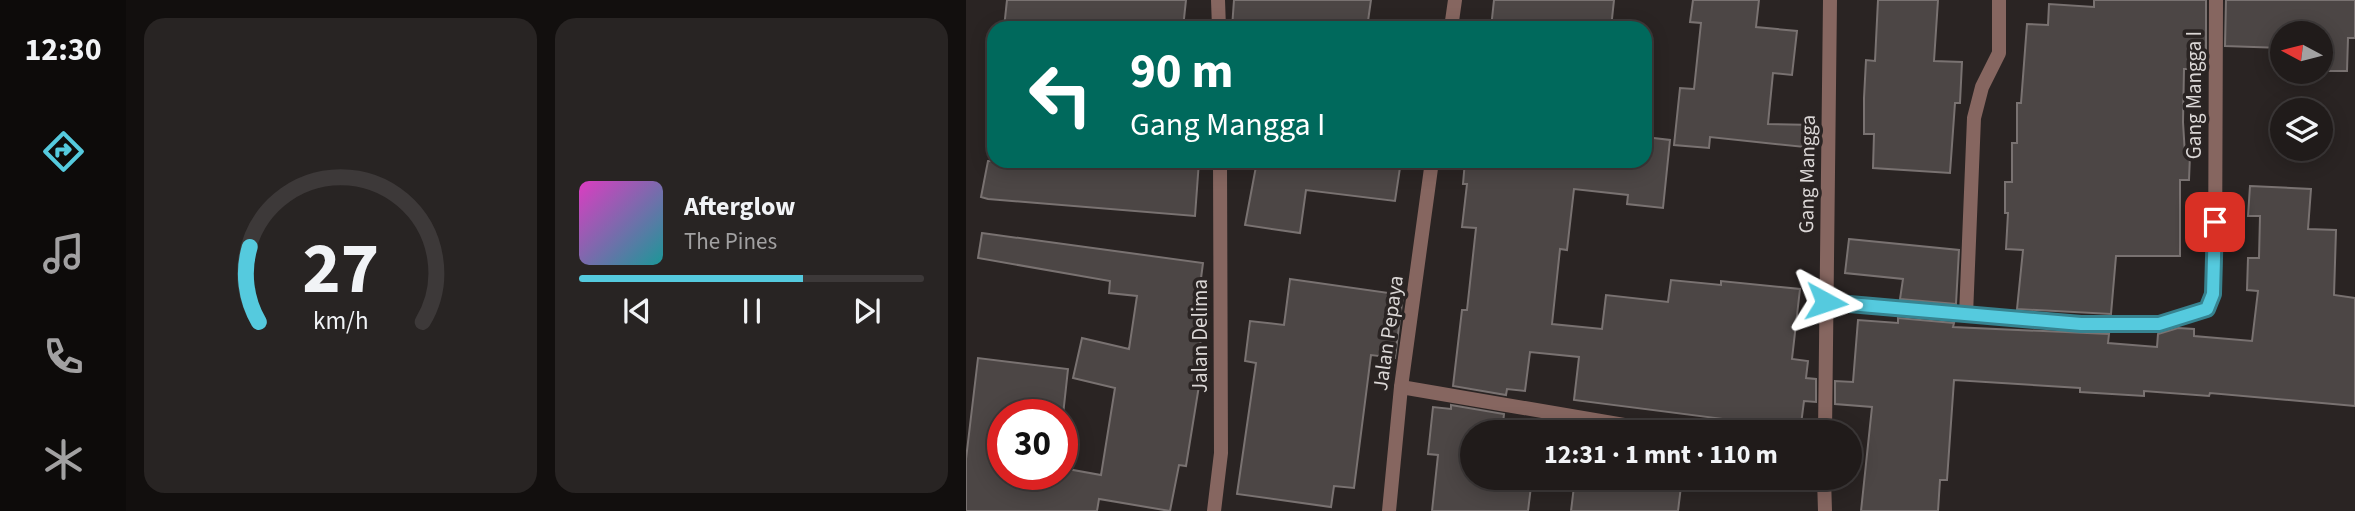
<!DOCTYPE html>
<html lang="id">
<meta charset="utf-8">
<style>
body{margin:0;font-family:"Source Sans 3",sans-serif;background:#282423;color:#f1f3f6;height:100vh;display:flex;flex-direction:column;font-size:26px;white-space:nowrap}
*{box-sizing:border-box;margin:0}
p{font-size:23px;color:#a2a1a2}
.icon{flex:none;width:38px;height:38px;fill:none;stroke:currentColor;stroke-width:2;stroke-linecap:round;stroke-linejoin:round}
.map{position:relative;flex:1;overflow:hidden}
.side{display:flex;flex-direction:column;gap:18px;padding:18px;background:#120f0e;width:840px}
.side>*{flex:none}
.banner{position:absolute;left:21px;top:21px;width:665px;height:147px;border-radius:21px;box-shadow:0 4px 18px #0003,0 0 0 2px #3d3939;background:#00695c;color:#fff;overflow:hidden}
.needle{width:46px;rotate:277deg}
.fabs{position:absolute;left:1304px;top:21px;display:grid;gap:14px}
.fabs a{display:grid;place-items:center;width:63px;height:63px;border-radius:50%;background:#201b1a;box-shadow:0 4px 18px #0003,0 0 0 2px #3d3939;font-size:35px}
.speed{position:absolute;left:21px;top:399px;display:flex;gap:14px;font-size:35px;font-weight:700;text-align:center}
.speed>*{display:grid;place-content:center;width:91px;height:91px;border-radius:50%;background:#201b1a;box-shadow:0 4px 18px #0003,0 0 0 2px #3d3939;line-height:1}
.speed .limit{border:10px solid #d22;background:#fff;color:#111}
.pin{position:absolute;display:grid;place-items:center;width:60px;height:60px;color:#fff;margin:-30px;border-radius:14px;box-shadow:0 4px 10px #0006}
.me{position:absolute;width:77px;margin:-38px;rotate:95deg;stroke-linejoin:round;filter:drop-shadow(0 0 5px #0008)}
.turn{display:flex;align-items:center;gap:24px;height:147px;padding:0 28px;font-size:32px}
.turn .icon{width:91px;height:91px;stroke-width:2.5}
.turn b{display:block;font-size:49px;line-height:60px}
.side .card{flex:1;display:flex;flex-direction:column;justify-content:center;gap:10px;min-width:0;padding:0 24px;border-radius:21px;background:#282423}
.side .dial{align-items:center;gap:0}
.dial svg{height:182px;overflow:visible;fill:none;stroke:#3d3939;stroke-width:7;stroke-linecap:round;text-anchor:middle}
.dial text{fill:#f1f3f6;stroke:none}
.song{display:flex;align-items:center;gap:21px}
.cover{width:84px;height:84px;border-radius:10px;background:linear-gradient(135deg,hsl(310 70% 55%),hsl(180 70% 35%))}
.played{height:7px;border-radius:4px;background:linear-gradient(90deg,#55cade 65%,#3d3939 65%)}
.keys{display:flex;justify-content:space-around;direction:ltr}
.side .tiles{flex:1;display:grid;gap:18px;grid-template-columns:repeat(2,1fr)}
.trip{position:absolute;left:494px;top:420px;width:402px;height:70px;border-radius:35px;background:#201b1a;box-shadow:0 4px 18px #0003,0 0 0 2px #3d3939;font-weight:700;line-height:70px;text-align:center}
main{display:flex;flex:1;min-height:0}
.dock{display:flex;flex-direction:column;width:126px;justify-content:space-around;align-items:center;background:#0d0b0a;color:#a2a1a2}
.dock .icon{width:49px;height:49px}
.dock .on{color:#55cade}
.dock b{font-size:32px;color:#f1f3f6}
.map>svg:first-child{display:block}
.building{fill:#4c4645;stroke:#797271;stroke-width:2}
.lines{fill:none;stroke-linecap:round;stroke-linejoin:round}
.street{stroke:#866660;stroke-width:14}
.route-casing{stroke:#378390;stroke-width:18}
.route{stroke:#55cade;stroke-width:12}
.labels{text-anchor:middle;stroke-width:7;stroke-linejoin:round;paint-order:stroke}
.street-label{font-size:21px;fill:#dbd7d6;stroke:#2a2423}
</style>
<main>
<nav class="dock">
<b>12:30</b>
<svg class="icon on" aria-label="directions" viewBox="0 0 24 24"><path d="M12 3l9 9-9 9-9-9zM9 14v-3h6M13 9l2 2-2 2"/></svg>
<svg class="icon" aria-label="music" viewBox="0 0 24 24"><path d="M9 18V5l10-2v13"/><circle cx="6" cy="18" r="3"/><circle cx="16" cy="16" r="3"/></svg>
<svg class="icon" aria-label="phone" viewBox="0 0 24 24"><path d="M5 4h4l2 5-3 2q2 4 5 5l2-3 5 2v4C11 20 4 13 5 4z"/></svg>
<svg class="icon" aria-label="climate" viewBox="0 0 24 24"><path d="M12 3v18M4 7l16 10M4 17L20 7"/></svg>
</nav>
<section class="side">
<div class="tiles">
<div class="card dial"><svg viewBox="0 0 100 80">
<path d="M14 69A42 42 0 1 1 86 69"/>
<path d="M14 69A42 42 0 0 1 10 36" stroke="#55cade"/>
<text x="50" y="56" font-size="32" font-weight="700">27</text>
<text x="50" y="72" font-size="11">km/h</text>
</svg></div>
<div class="card">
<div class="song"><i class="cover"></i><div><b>Afterglow</b><p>The Pines</p></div></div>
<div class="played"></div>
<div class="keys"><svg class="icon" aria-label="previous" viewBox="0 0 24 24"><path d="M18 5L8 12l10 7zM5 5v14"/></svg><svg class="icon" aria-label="pause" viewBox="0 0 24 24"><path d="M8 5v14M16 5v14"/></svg><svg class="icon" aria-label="next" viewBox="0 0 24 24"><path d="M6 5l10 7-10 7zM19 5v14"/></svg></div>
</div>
</div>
</section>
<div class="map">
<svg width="1389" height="511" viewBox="0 0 1389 511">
<rect width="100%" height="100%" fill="#2a2423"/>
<g class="building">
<polygon points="41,0 220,0 217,28 38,28"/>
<polygon points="268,0 405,0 401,28 350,22 350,28 266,28"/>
<polygon points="528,0 648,0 645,28 525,28"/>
<polygon points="727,0 793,0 790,27 831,31 826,75 807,73 802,124 849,125 848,148 744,137 743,148 708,145 714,88 728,89 735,23 724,22"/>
<polygon points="912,0 972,0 968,61 996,62 994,103 989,103 984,173 907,168 908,134 898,134 898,98 900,60 909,61"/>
<polygon points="1128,0 1240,0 1240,69 1218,69 1217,122 1219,155 1224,155 1223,180 1214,180 1214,256 1150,256 1145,314 1051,309 1057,250 1040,249 1042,213 1039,213 1039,182 1046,182 1046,143 1051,143 1051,103 1055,103 1061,24 1082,25 1083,4 1128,7"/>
<polygon points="1260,0 1389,0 1389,38 1382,38 1381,71 1354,71 1354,33 1316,33 1316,48 1259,46"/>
<polygon points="679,137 704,140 697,208 661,204 662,195 608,189 601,250 594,249 586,324 636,329 640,295 702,302 705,280 755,285 755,281 834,289 826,359 842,361 840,378 850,379 850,402 838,401 834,432 788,432 789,423 608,400 613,357 564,352 559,391 541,389 540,395 487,386 496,310 501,310 510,228 496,227 501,184 497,184 499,161 679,161"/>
<polygon points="22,161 233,161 229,216 22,199 15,197"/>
<polygon points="291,161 435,161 429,201 340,190 334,233 279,225"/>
<polygon points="1284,186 1345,189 1342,229 1370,230 1368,295 1389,298 1389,406 1244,393 1243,396 1178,391 1178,396 1114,392 1114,388 988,380 981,480 974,480 972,511 895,511 906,407 869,404 869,381 887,382 892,320 932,323 932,318 988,323 987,327 1143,334 1142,343 1191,347 1192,334 1212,328 1228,329 1228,336 1286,341 1292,291 1281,290 1282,258 1293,258 1294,216 1282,216"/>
<polygon points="16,233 237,263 231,309 239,310 232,360 237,361 220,466 213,465 204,511 133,499 131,511 0,511 0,459 12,358 102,369 97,415 37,415 37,474 96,474 96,468 135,475 149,388 107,378 116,338 163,349 171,296 143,293 144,281 12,258"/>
<polygon points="883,239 993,250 990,304 934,299 937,279 879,273"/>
<polygon points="324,279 437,295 429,358 405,355 388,488 368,486 365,507 271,494 290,363 279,361 284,321 318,325"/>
<polygon points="485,405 538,414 536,432 506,432 506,478 566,478 562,511 466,511 472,455 462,454 467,407 485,409"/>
<polygon points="609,478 716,478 712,511 605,511"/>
</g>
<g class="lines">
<g class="street">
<polyline points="252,0 253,28"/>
<polyline points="485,28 489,0"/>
<polyline points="860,302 1115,324 1193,324 1241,309 1247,294 1249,277 1250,0"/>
<polyline points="1000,315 1008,118 1016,87 1033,53 1033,0"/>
<polyline points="435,387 699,432"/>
<polyline points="859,432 864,0"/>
<polyline points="858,478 859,511"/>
<polyline points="248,511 255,453 254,161"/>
<polyline points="423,511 435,387 466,161"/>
</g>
</g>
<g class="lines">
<g class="route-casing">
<polyline id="route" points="860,302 1115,324 1193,324 1241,309 1247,294 1249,222"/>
</g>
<use href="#route" class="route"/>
</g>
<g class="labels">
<g class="street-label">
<text transform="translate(1228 95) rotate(-90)" y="7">Gang Mangga I</text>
<text transform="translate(841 174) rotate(-89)" y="7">Gang Mangga</text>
<text transform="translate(422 333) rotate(-82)" y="7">Jalan Pepaya</text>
<text transform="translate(234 336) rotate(-90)" y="7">Jalan Delima</text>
</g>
</g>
</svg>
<div class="fabs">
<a><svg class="needle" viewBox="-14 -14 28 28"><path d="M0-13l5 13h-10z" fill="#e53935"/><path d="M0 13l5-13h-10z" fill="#a2a1a2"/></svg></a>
<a><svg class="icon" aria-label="layers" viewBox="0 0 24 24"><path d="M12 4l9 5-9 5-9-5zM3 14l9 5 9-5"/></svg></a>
</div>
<div class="speed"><div class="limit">30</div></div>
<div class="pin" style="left:1249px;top:222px;background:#d93025"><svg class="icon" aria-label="arrive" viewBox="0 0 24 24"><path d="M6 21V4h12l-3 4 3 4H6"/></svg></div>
<svg class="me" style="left:860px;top:302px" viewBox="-20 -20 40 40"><path d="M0-17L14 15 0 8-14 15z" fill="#55cade" stroke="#fff" stroke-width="4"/></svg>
<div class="trip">12:31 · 1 mnt · 110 m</div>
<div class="banner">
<div class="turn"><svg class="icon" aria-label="left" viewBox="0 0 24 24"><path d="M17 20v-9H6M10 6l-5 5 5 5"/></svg><div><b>90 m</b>Gang Mangga I</div></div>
</div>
</div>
</main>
